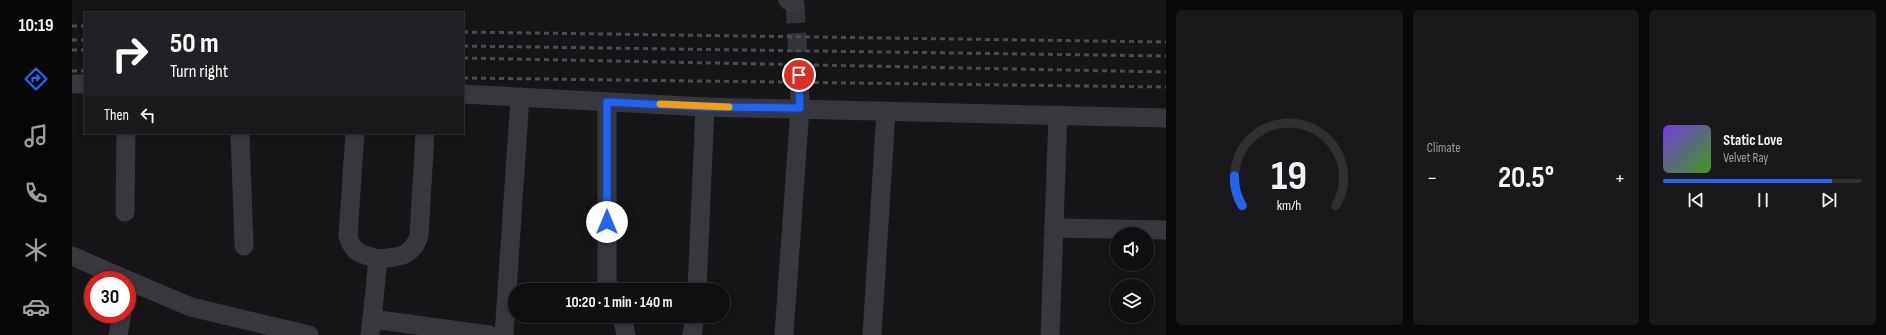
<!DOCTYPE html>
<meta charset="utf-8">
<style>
body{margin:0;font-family:"Sofia Sans Condensed",sans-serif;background:#19191b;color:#f1f3f6;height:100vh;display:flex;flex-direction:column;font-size:15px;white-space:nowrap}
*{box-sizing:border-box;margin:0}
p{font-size:13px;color:#9c9d9f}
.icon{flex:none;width:22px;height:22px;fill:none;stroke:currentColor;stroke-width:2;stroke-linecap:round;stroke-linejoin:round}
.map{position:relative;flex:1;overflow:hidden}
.side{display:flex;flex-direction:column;gap:10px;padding:10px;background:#09090a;width:720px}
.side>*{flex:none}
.hud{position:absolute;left:12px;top:12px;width:380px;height:122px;border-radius:0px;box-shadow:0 2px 6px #0003,0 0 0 1px #303032;background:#202124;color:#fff;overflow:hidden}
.tools{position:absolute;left:1038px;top:227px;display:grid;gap:8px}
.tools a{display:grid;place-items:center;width:44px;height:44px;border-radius:50%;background:#101012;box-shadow:0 2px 6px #0003,0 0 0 1px #303032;font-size:20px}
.speed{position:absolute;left:12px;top:271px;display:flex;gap:8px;font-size:20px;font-weight:700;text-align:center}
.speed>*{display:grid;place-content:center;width:52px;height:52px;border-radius:50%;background:#101012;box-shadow:0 2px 6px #0003,0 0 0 1px #303032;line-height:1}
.speed .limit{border:6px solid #d22;background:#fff;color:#111}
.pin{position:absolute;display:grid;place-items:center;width:34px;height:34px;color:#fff;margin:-17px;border:2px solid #fff;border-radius:50%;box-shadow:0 1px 4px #0007}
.me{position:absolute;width:44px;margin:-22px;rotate:0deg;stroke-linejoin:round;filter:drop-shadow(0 0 3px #0008)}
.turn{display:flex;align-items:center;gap:14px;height:84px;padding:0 20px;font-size:18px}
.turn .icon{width:52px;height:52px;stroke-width:2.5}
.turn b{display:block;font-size:28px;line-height:34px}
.then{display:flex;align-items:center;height:38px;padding:0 20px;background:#0003;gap:8px;font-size:15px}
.big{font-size:30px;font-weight:700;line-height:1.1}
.side .tile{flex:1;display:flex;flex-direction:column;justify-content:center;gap:6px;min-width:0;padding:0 14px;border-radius:6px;background:#19191b}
.side .dial{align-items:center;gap:0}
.dial svg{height:104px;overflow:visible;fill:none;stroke:#303032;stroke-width:7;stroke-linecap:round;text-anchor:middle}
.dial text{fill:#f1f3f6;stroke:none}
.song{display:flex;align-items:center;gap:12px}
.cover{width:48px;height:48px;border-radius:6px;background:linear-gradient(135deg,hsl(260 70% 55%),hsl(100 70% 35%))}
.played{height:4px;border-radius:2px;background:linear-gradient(90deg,#2563eb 85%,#303032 85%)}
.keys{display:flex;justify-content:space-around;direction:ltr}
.heat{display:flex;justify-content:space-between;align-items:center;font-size:22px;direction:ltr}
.side .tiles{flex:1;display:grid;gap:10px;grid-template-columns:repeat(3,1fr)}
.trip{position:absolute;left:436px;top:283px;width:222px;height:40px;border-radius:20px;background:#101012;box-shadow:0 2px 6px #0003,0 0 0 1px #303032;font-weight:700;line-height:40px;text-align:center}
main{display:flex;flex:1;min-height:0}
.menu{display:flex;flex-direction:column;width:72px;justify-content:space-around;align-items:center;background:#060607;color:#9c9d9f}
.menu .icon{width:28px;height:28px}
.menu .selected{color:#2563eb}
.menu b{font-size:18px;color:#f1f3f6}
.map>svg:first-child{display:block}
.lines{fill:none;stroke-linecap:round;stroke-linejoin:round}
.minor-tunnel{stroke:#333438;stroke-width:19;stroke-dasharray:19 10;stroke-linecap:butt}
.minor{stroke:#37383d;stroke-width:19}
.rail{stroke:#4a4c52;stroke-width:3;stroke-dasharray:5 4;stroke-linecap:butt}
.route-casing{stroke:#184099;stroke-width:10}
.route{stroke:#2563eb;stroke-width:7}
.slow{stroke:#f59e0b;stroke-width:7}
</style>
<main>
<nav class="menu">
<b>10:19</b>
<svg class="icon selected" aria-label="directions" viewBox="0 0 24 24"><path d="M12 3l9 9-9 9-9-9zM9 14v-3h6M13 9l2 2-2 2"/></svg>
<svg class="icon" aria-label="music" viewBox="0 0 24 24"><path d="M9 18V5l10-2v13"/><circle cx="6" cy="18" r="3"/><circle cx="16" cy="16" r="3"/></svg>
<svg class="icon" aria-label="phone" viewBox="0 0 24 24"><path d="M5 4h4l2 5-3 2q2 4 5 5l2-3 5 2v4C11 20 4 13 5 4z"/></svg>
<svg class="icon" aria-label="climate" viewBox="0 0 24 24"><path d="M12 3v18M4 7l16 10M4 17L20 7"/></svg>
<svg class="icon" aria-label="car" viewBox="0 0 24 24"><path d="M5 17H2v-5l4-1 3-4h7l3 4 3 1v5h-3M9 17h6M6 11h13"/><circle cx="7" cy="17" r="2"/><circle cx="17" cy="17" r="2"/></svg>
</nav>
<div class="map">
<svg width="1094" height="335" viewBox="0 0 1094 335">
<rect width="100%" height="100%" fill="#161618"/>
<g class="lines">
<polyline class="minor-tunnel" points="723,4 727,75"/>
<g class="minor">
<polyline points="716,0 723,4"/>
<polyline points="0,84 13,84"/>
<polyline points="391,94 633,107"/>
<polyline points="535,102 535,282 539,290"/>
<polyline points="168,133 172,246"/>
<path d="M283 133 276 236C281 254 290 254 306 259"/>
<polyline points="53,212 54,133"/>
<polyline points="982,228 1094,230"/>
<polyline points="0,256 55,280"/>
<polyline points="55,282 55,280 119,307 237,335"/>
<polyline points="625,290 633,107 1094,118"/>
<polyline points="550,316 554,335"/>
<path d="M300 319 306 259C328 257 339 257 347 236L353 133"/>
<polyline points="46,335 50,314"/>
<polyline points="298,335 300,319 417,335"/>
<polyline points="432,335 448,97"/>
<polyline points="620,335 623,316"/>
<polyline points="712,335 728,108 727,75"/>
<polyline points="800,335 814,111"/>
<polyline points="978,335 986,115"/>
</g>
<g class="rail">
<polyline points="0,26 13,26"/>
<polyline points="391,32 1094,42"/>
<polyline points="0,40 13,40"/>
<polyline points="391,46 1094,56"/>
<polyline points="0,50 13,50"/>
<polyline points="391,58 1094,72"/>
<polyline points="0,71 13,71"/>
<polyline points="391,78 1094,87"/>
</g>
</g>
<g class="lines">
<g class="route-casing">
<polyline id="route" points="535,222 535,102 633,107 728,108 727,75"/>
</g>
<use href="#route" class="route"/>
<polyline class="slow" points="588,104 657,107"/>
</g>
</svg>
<div class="tools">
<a><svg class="icon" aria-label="sound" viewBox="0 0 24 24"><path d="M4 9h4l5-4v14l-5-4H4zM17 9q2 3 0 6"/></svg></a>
<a><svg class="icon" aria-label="layers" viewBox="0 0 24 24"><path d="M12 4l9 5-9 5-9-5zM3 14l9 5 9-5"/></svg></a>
</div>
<div class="speed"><div class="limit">30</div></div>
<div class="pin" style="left:727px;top:75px;background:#d93025"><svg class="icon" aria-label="arrive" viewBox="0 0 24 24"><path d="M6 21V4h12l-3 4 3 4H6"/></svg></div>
<svg class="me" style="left:535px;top:222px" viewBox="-20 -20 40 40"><circle r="19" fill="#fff"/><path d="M0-13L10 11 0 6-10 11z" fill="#2563eb"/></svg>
<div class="trip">10:20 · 1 min · 140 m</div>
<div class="hud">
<div class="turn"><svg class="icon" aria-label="right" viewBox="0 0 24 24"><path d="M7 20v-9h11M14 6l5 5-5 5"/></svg><div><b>50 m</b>Turn right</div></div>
<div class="then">Then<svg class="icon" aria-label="left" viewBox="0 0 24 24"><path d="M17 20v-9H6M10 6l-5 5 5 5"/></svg></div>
</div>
</div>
<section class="side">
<div class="tiles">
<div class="tile dial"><svg viewBox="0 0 100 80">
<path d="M14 69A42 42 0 1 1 86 69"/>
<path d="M14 69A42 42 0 0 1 8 46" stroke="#2563eb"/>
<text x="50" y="56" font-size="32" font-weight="700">19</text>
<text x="50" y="72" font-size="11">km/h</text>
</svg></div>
<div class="tile"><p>Climate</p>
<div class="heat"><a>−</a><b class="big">20.5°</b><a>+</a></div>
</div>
<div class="tile">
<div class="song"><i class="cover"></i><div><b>Static Love</b><p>Velvet Ray</p></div></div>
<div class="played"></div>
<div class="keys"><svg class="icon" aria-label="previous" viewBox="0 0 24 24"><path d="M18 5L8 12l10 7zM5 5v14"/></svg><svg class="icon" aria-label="pause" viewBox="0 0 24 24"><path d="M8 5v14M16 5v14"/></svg><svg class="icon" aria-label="next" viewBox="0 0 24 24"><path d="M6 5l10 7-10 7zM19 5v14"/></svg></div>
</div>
</div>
</section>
</main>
